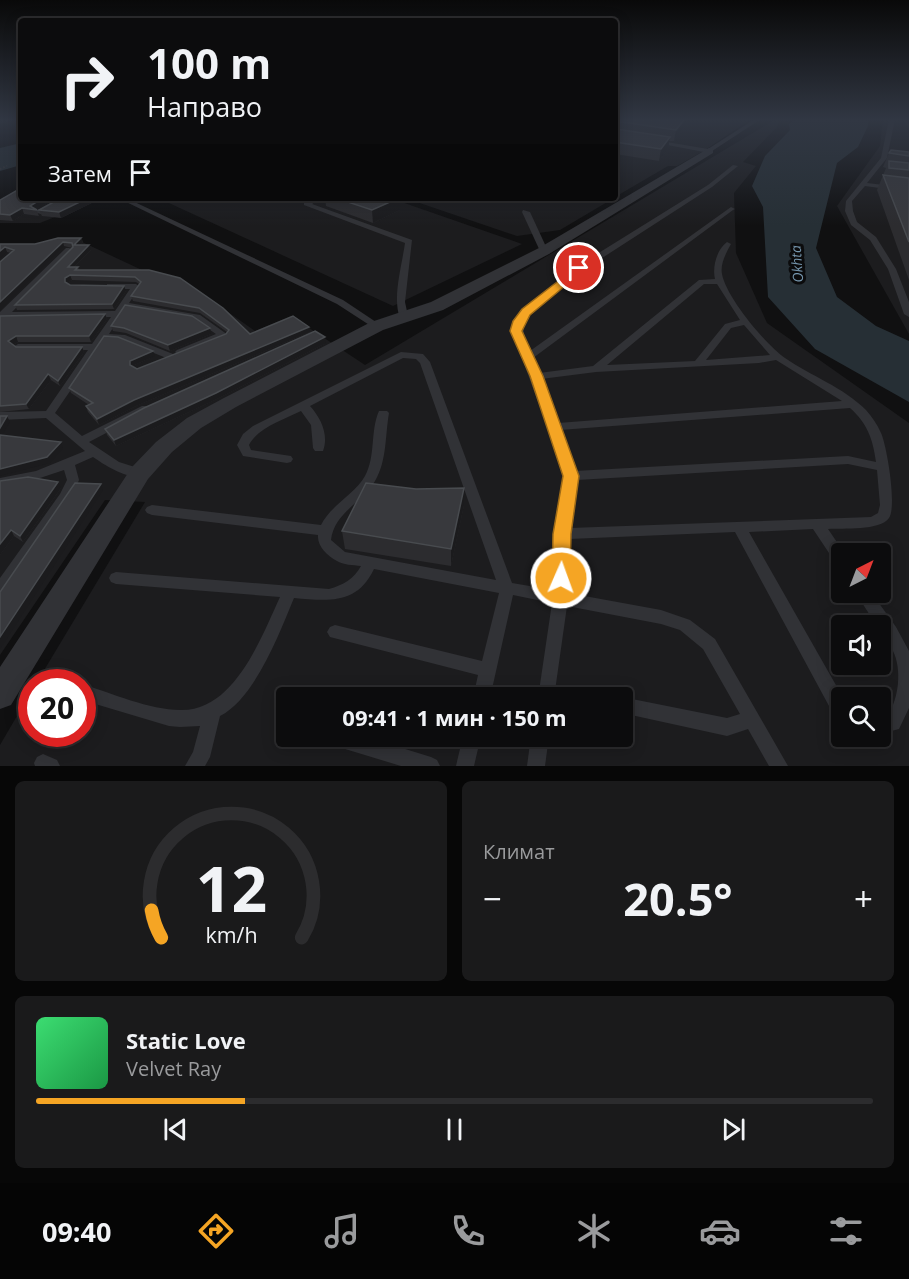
<!DOCTYPE html>
<html lang="ru">
<meta charset="utf-8">
<style>
body{margin:0;font-family:"Open Sans",sans-serif;background:#1a1a1b;color:#f1f3f6;height:100vh;display:flex;flex-direction:column;font-size:22px;white-space:nowrap}
*{box-sizing:border-box;margin:0}
p{font-size:20px;color:#9a9b9d}
.icon{flex:none;width:33px;height:33px;fill:none;stroke:currentColor;stroke-width:2;stroke-linecap:round;stroke-linejoin:round}
.map{position:relative;height:766px;overflow:hidden}
.drawer{display:flex;flex-direction:column;gap:15px;padding:15px;background:#070707;flex:1}
.drawer>*{flex:none}
.hud{position:absolute;left:18px;top:18px;width:600px;height:183px;border-radius:6px;box-shadow:0 3px 15px #0003,0 0 0 2px #2c2c2e;background:#0c0c0d;color:#f1f3f6;overflow:hidden}
.needle{width:39px;rotate:42deg}
.controls{position:absolute;left:831px;top:543px;display:grid;gap:12px}
.controls a{display:grid;place-items:center;width:60px;height:60px;border-radius:6px;background:#0c0c0d;box-shadow:0 3px 15px #0003,0 0 0 2px #2c2c2e;font-size:30px}
.speed{position:absolute;left:18px;top:669px;display:flex;gap:12px;font-size:30px;font-weight:700;text-align:center}
.speed>*{display:grid;place-content:center;width:78px;height:78px;border-radius:50%;background:#0c0c0d;box-shadow:0 3px 15px #0003,0 0 0 2px #2c2c2e;line-height:1}
.speed .limit{border:9px solid #d22;background:#fff;color:#111}
.pin{position:absolute;display:grid;place-items:center;width:51px;height:51px;color:#fff;margin:-26px;border:3px solid #fff;border-radius:50%;box-shadow:0 2px 6px #0007}
.me{position:absolute;width:66px;margin:-33px;rotate:2deg;stroke-linejoin:round;filter:drop-shadow(0 0 4px #0008)}
.turn{display:flex;align-items:center;gap:21px;height:126px;padding:0 30px;font-size:27px}
.turn .icon{width:78px;height:78px;stroke-width:2.5}
.turn b{display:block;font-size:42px;line-height:51px}
.then{display:flex;align-items:center;height:57px;padding:0 30px;background:#0003;gap:12px;font-size:22px}
.big{font-size:45px;font-weight:700;line-height:1.1}
.drawer .tile{flex:1;display:flex;flex-direction:column;justify-content:center;gap:9px;min-width:0;padding:0 21px;border-radius:9px;background:#1a1a1b}
.drawer .dial{align-items:center;gap:0}
.dial svg{height:156px;overflow:visible;fill:none;stroke:#2c2c2e;stroke-width:7;stroke-linecap:round;text-anchor:middle}
.dial text{fill:#f1f3f6;stroke:none}
.song{display:flex;align-items:center;gap:18px}
.cover{width:72px;height:72px;border-radius:9px;background:linear-gradient(135deg,hsl(140 70% 55%),hsl(140 70% 35%))}
.played{height:6px;border-radius:3px;background:linear-gradient(90deg,#f5a524 25%,#2c2c2e 25%)}
.keys{display:flex;justify-content:space-around;direction:ltr}
.heat{display:flex;justify-content:space-between;align-items:center;font-size:33px;direction:ltr}
.drawer .tiles{flex:1;display:grid;gap:15px;grid-template-columns:1fr 1fr}
.tile:last-child{grid-column:span 2}
.trip{position:absolute;left:276px;top:687px;width:357px;height:60px;border-radius:6px;background:#0c0c0d;box-shadow:0 3px 15px #0003,0 0 0 2px #2c2c2e;font-weight:700;line-height:60px;text-align:center}
.tab-bar{display:flex;height:96px;justify-content:space-around;align-items:center;background:#050505;color:#9a9b9d}
.tab-bar .icon{width:42px;height:42px}
.tab-bar .on{color:#f5a524}
.tab-bar b{font-size:27px;color:#f1f3f6}
.map>svg:first-child{display:block}
.built{fill:#1c1c1e;fill-rule:evenodd}
.water{fill:#262f35}
.lines{fill:none;stroke-linecap:round;stroke-linejoin:round}
.path{stroke:#37393d;stroke-width:2;stroke-dasharray:1.5 2;stroke-linecap:butt}
.service{fill:#313236;fill-rule:evenodd}
.minor{fill:#313236;fill-rule:evenodd}
.wall{fill:#2c2c2f}
.shaded-wall{fill:#1b1b1d}
.building{fill:#38393d;stroke:#484b4f;stroke-width:1.5}
.route{fill:#f5a524;stroke:#9f6b17;stroke-width:1.5}
.labels{text-anchor:middle;stroke-width:6;stroke-linejoin:round;paint-order:stroke}
.far-water-label{font-size:14px;font-style:italic;fill:#7697af;stroke:#0b0b0c}
</style>
<div class="map">
<svg width="909" height="766" viewBox="0 0 909 766">
<rect width="100%" height="100%" fill="#101011"/>
<g class="built">
<polygon points="615,119 751,119 705,150 677,166 668,166 615,197"/>
<path d="M776 119H780L777 127 743 162 756 166 734 193 736 253 767 323 909 423V766H0V745L31 692 32 734H82V682H37L145 502 105 500 0 655V247L80 241 221 307 255 331 291 316 365 365ZM842 554H880V592H842ZM842 626H880V664H842ZM286 698H622V736H286ZM842 698H880V736H842Z"/>
<polygon points="883,119 909,119 909,334 837,206 880,146"/>
<polygon points="21,198 102,198 40,223 0,223 0,205"/>
<polygon points="158,198 390,198 522,244 393,306"/>
<polygon points="405,198 614,198 560,230 517,236"/>
</g>
<g class="water">
<polygon points="797,119 868,119 868,126 858,147 837,163 816,248 837,297 876,326 909,341 909,402 815,349 768,297 763,207 752,186 765,156 790,130 789,124"/>
<polygon points="21,143 21,165 0,171 0,148"/>
</g>
<g class="lines">
<polyline class="path" points="0,169 7,166"/>
<g class="service">
<polygon points="755,119 761,119 709,153 652,142 655,140 708,149"/>
<polygon points="889,119 895,119 887,158 867,183 909,188 909,192 865,186 852,201 853,211 857,222 876,237 896,269 909,302 909,317 904,314 888,269 870,240 851,225 845,211 846,201 881,158"/>
<path d="M733 165 738 166 712 187 582 271 529 314C520 327 524 337 530 351L731 207 735 209 733 210 533 358 539 373 593 366 699 280 715 279C712 267 717 249 727 242L731 244C726 253 720 264 722 274 726 297 766 345 785 358 811 376 843 387 866 410 872 417 877 424 881 433 887 446 897 507 889 518 880 531 843 528 828 529L845 554H842V566L837 565 813 529 749 532 841 694 846 698H842V713L829 706 735 532 569 539 568 593 661 610 690 620 715 639 788 766H769L748 729 727 736 622 713V698H620L622 697 727 718 740 714 703 649 680 630 661 624 567 606 554 698H538L552 603 513 595 490 698H473L478 675 330 637 327 632 330 627 335 625 482 661 499 593 374 569C357 605 328 601 294 598 279 634 255 698 220 716L210 757 205 766H185L193 752 200 726 180 727 169 726 82 700V684C111 693 150 710 180 710 234 712 261 638 280 597L116 584 111 582 109 578 111 574 116 572 329 589C343 585 354 579 361 566 353 565 343 565 337 561 327 556 317 546 318 535L152 515 147 513 145 510 147 507 152 505 321 525C331 505 354 495 365 476 376 456 370 431 379 411H387L389 413C385 436 387 461 375 481 362 503 334 513 331 540L345 552 496 580 420 363 416 359 403 358 310 406C321 418 329 435 323 451H315L313 448 311 425 301 411C285 419 257 428 249 445L251 450 291 456 293 459 291 462 287 463 243 456 237 445 243 434 253 426 401 352 423 354 430 362 512 583 553 590 555 534 565 476 515 339V324L523 310 576 267 708 185ZM704 284H717L740 320 725 324 695 361 607 365ZM744 325 770 355 706 360 731 328ZM776 360 842 401 558 423 541 379 596 372 759 363ZM850 408C867 423 873 439 876 462L848 456 575 471 560 430ZM848 464 877 470 880 505 878 513 871 517 570 528 577 480Z"/>
<polygon points="60,198 68,198 41,214 34,212"/>
<polygon points="118,198 126,198 343,300 382,326 380,328 374,328 337,304"/>
<path d="M313 198H321L312 204 412 240 405 302 408 316 406 318H400C392 298 402 265 405 243L304 205V203Z"/>
<polygon points="523,210 530,212 548,251 547,253 544,253 540,251 522,212"/>
<path d="M66 248H69L73 250 12 312 115 311 130 289H110L107 288V284H136L140 287 129 303 200 315 228 335 183 354H177L175 352 177 350 216 334 194 319 126 308 109 334 125 335 173 354 174 356 169 359 121 340H105L55 413 82 436 142 406H150L151 408 150 410 89 442 119 462 144 470 146 473 144 476C128 480 106 466 93 457L75 465 79 480 72 496 5 594 0 596V578L60 494 67 480 64 470 25 483 0 486V478L36 471 85 451 46 418 0 420V412L46 411 88 350H18L13 347 18 344H92L111 317 6 318 0 319V312Z"/>
<path d="M855 592H871L896 627 909 651V708L899 729 880 734V716L888 715C899 698 902 669 893 651 889 642 880 635 880 626H877Z"/>
<polygon points="323,736 363,736 431,757 437,760 440,766 401,766 332,745 326,742"/>
<polygon points="463,736 481,736 474,766 456,766"/>
<polygon points="531,736 549,736 545,766 527,766"/>
<polygon points="43,754 57,760 60,766 35,766 34,763 37,757"/>
</g>
<polygon class="minor" points="709,148 713,149 713,153 549,254 443,310 383,330 236,407 201,428 172,452 148,479 11,705 0,709 0,667 132,467 156,442 187,418 222,399 371,322 431,302 539,248"/>
</g>
<g class="wall">
<polygon points="615,119 691,119 674,141 669,141 668,149 659,161 615,154"/>
<polygon points="905,119 909,119 909,128 904,121"/>
<polygon points="909,152 909,280 877,190 886,168 883,167 889,153"/>
<polygon points="55,198 36,209 39,216 24,214 13,221 0,220 0,200"/>
<polygon points="61,198 102,198 61,218 42,216 39,210"/>
<polygon points="325,198 400,198 400,210 373,223 326,206"/>
<polygon points="81,238 83,242 80,245 91,250 74,267 78,267 79,270 149,270 250,334 310,332 136,406 99,425 88,412 86,406 89,405 71,393 69,388 155,356 132,366 137,369 226,334 227,332 200,313 133,301 131,296 139,284 136,282 72,280 67,283 70,285 126,291 114,309 17,310 15,305 72,248 64,246 11,253 7,252 0,244 35,244"/>
<polygon points="105,314 107,319 91,342 18,342 13,345 16,347 82,347 84,352 60,386 51,380 29,409 0,412 0,316"/>
<polygon points="111,326 211,334 170,351 126,333 113,331"/>
<polygon points="326,343 217,399 116,446 107,435 105,429"/>
<polygon points="0,481 61,488 23,542 14,536 0,555"/>
<polygon points="464,488 464,505 451,566 345,549 342,531 416,489"/>
</g>
<g class="shaded-wall">
<polygon points="0,119 7,119 8,122 0,124"/>
<polygon points="685,119 691,119 674,141 676,130"/>
<polygon points="670,137 668,149 659,161 661,149"/>
<polygon points="43,198 55,198 35,210 30,206"/>
<polygon points="88,198 102,198 61,218 59,212"/>
<polygon points="400,198 400,210 373,223 372,210"/>
<polygon points="22,208 24,214 13,221 10,215"/>
<polygon points="81,238 83,242 76,250 74,245"/>
<polygon points="63,242 64,246 0,310 0,302"/>
<polygon points="89,245 91,250 69,272 68,267"/>
<polygon points="5,247 7,252 0,258 0,251"/>
<polygon points="70,275 72,280 67,283 65,282 65,278"/>
<polygon points="124,286 126,291 114,309 112,304"/>
<polygon points="105,314 107,319 91,342 89,336"/>
<polygon points="309,327 310,332 136,406 99,425 97,419 134,400"/>
<polygon points="210,328 211,334 170,351 168,345"/>
<polygon points="16,336 18,342 11,346 8,341"/>
<polygon points="325,337 326,343 217,399 116,446 114,440"/>
<polygon points="82,347 84,352 60,386 58,381"/>
<polygon points="153,351 155,356 132,366 130,365 130,361"/>
<polygon points="48,374 51,380 29,409 26,404"/>
<polygon points="7,416 10,422 0,439 0,428"/>
<polygon points="61,442 63,448 50,463 0,476 0,469"/>
<polygon points="58,482 61,488 23,542 20,536"/>
<polygon points="101,484 103,490 0,649 0,637"/>
<polygon points="464,488 464,505 451,566 451,549"/>
<polygon points="11,530 14,536 0,555 0,544"/>
</g>
<g class="building">
<polygon points="615,119 685,119 676,130 615,121 616,129 670,137 661,149 615,142"/>
<polygon points="891,150 909,152 909,156 889,153"/>
<polygon points="889,161 909,163 909,170 889,168"/>
<polygon points="883,175 909,178 909,242"/>
<polygon points="21,188 21,198 43,198 30,206 37,210 22,208 10,215 0,214 0,200"/>
<polygon points="61,198 88,198 59,212 39,210"/>
<polygon points="336,198 399,198 372,210"/>
<polygon points="58,238 81,238 74,245 89,245 68,267 78,267 75,270 149,270 180,278 223,308 250,334 293,316 309,327 134,400 97,419 86,406 93,403 69,388 104,336 118,337 153,351 130,361 130,365 137,369 226,334 229,330 199,308 131,296 141,282 135,277 70,275 65,278 65,282 70,285 124,286 112,304 15,305 73,247 72,243 63,242 0,302 0,262 14,250 5,247 0,251 0,244 35,244"/>
<polygon points="125,305 192,316 210,328 168,345 124,328 111,326"/>
<polygon points="105,314 89,336 16,336 8,341 16,347 82,347 58,381 48,374 26,404 0,406 0,316"/>
<polygon points="315,331 325,337 216,393 114,440 105,429 144,408"/>
<polygon points="0,416 7,416 0,428"/>
<polygon points="0,435 61,442 47,457 0,469"/>
<polygon points="28,477 58,482 20,536 11,530 0,544 0,481"/>
<polygon points="75,483 101,484 0,637 0,592"/>
<polygon points="366,483 416,489 464,488 451,549 342,531"/>
</g>
<linearGradient id="sky" x2="0" y2="1"><stop stop-color="#090909"/><stop offset="0.53" stop-color="#313743"/><stop offset="1" stop-color="#313743" stop-opacity="0"/></linearGradient>
<rect width="909" height="226" fill="url(#sky)"/>
<polygon class="route" points="579,265 583,266 583,271 530,315 522,331 543,376 579,476 571,534 570,578 567,583 561,585 554,583 552,578 553,534 563,476 530,376 510,331 513,321 522,309"/>
<g class="labels">
<g class="far-water-label">
<text transform="translate(797 264) rotate(-94)" y="5">Okhta</text>
</g>
</g>
</svg>
<div class="controls">
<a><svg class="needle" viewBox="-14 -14 28 28"><path d="M0-13l5 13h-10z" fill="#e53935"/><path d="M0 13l5-13h-10z" fill="#9a9b9d"/></svg></a>
<a><svg class="icon" aria-label="sound" viewBox="0 0 24 24"><path d="M4 9h4l5-4v14l-5-4H4zM17 9q2 3 0 6"/></svg></a>
<a><svg class="icon" aria-label="search" viewBox="0 0 24 24"><circle cx="10" cy="10" r="6"/><path d="M15 15l6 6"/></svg></a>
</div>
<div class="speed"><div class="limit">20</div></div>
<div class="pin" style="left:579px;top:268px;background:#d93025"><svg class="icon" aria-label="arrive" viewBox="0 0 24 24"><path d="M6 21V4h12l-3 4 3 4H6"/></svg></div>
<svg class="me" style="left:561px;top:578px" viewBox="-20 -20 40 40"><circle r="17" fill="#f5a524" stroke="#fff" stroke-width="3"/><path d="M0-11L8 9 0 5-8 9z" fill="#fff"/></svg>
<div class="trip">09:41 · 1 мин · 150 m</div>
<div class="hud">
<div class="turn"><svg class="icon" aria-label="right" viewBox="0 0 24 24"><path d="M7 20v-9h11M14 6l5 5-5 5"/></svg><div><b>100 m</b>Направо</div></div>
<div class="then">Затем<svg class="icon" aria-label="arrive" viewBox="0 0 24 24"><path d="M6 21V4h12l-3 4 3 4H6"/></svg></div>
</div>
</div>
<section class="drawer">
<div class="tiles">
<div class="tile dial"><svg viewBox="0 0 100 80">
<path d="M14 69A42 42 0 1 1 86 69"/>
<path d="M14 69A42 42 0 0 1 9 55" stroke="#f5a524"/>
<text x="50" y="56" font-size="32" font-weight="700">12</text>
<text x="50" y="72" font-size="11">km/h</text>
</svg></div>
<div class="tile"><p>Климат</p>
<div class="heat"><a>−</a><b class="big">20.5°</b><a>+</a></div>
</div>
<div class="tile">
<div class="song"><i class="cover"></i><div><b>Static Love</b><p>Velvet Ray</p></div></div>
<div class="played"></div>
<div class="keys"><svg class="icon" aria-label="previous" viewBox="0 0 24 24"><path d="M18 5L8 12l10 7zM5 5v14"/></svg><svg class="icon" aria-label="pause" viewBox="0 0 24 24"><path d="M8 5v14M16 5v14"/></svg><svg class="icon" aria-label="next" viewBox="0 0 24 24"><path d="M6 5l10 7-10 7zM19 5v14"/></svg></div>
</div>
</div>
</section>
<nav class="tab-bar">
<b>09:40</b>
<svg class="icon on" aria-label="directions" viewBox="0 0 24 24"><path d="M12 3l9 9-9 9-9-9zM9 14v-3h6M13 9l2 2-2 2"/></svg>
<svg class="icon" aria-label="music" viewBox="0 0 24 24"><path d="M9 18V5l10-2v13"/><circle cx="6" cy="18" r="3"/><circle cx="16" cy="16" r="3"/></svg>
<svg class="icon" aria-label="phone" viewBox="0 0 24 24"><path d="M5 4h4l2 5-3 2q2 4 5 5l2-3 5 2v4C11 20 4 13 5 4z"/></svg>
<svg class="icon" aria-label="climate" viewBox="0 0 24 24"><path d="M12 3v18M4 7l16 10M4 17L20 7"/></svg>
<svg class="icon" aria-label="car" viewBox="0 0 24 24"><path d="M5 17H2v-5l4-1 3-4h7l3 4 3 1v5h-3M9 17h6M6 11h13"/><circle cx="7" cy="17" r="2"/><circle cx="17" cy="17" r="2"/></svg>
<svg class="icon" aria-label="filters" viewBox="0 0 24 24"><path d="M4 7h16M4 17h16"/><circle cx="9" cy="7" r="2"/><circle cx="15" cy="17" r="2"/></svg>
</nav>
